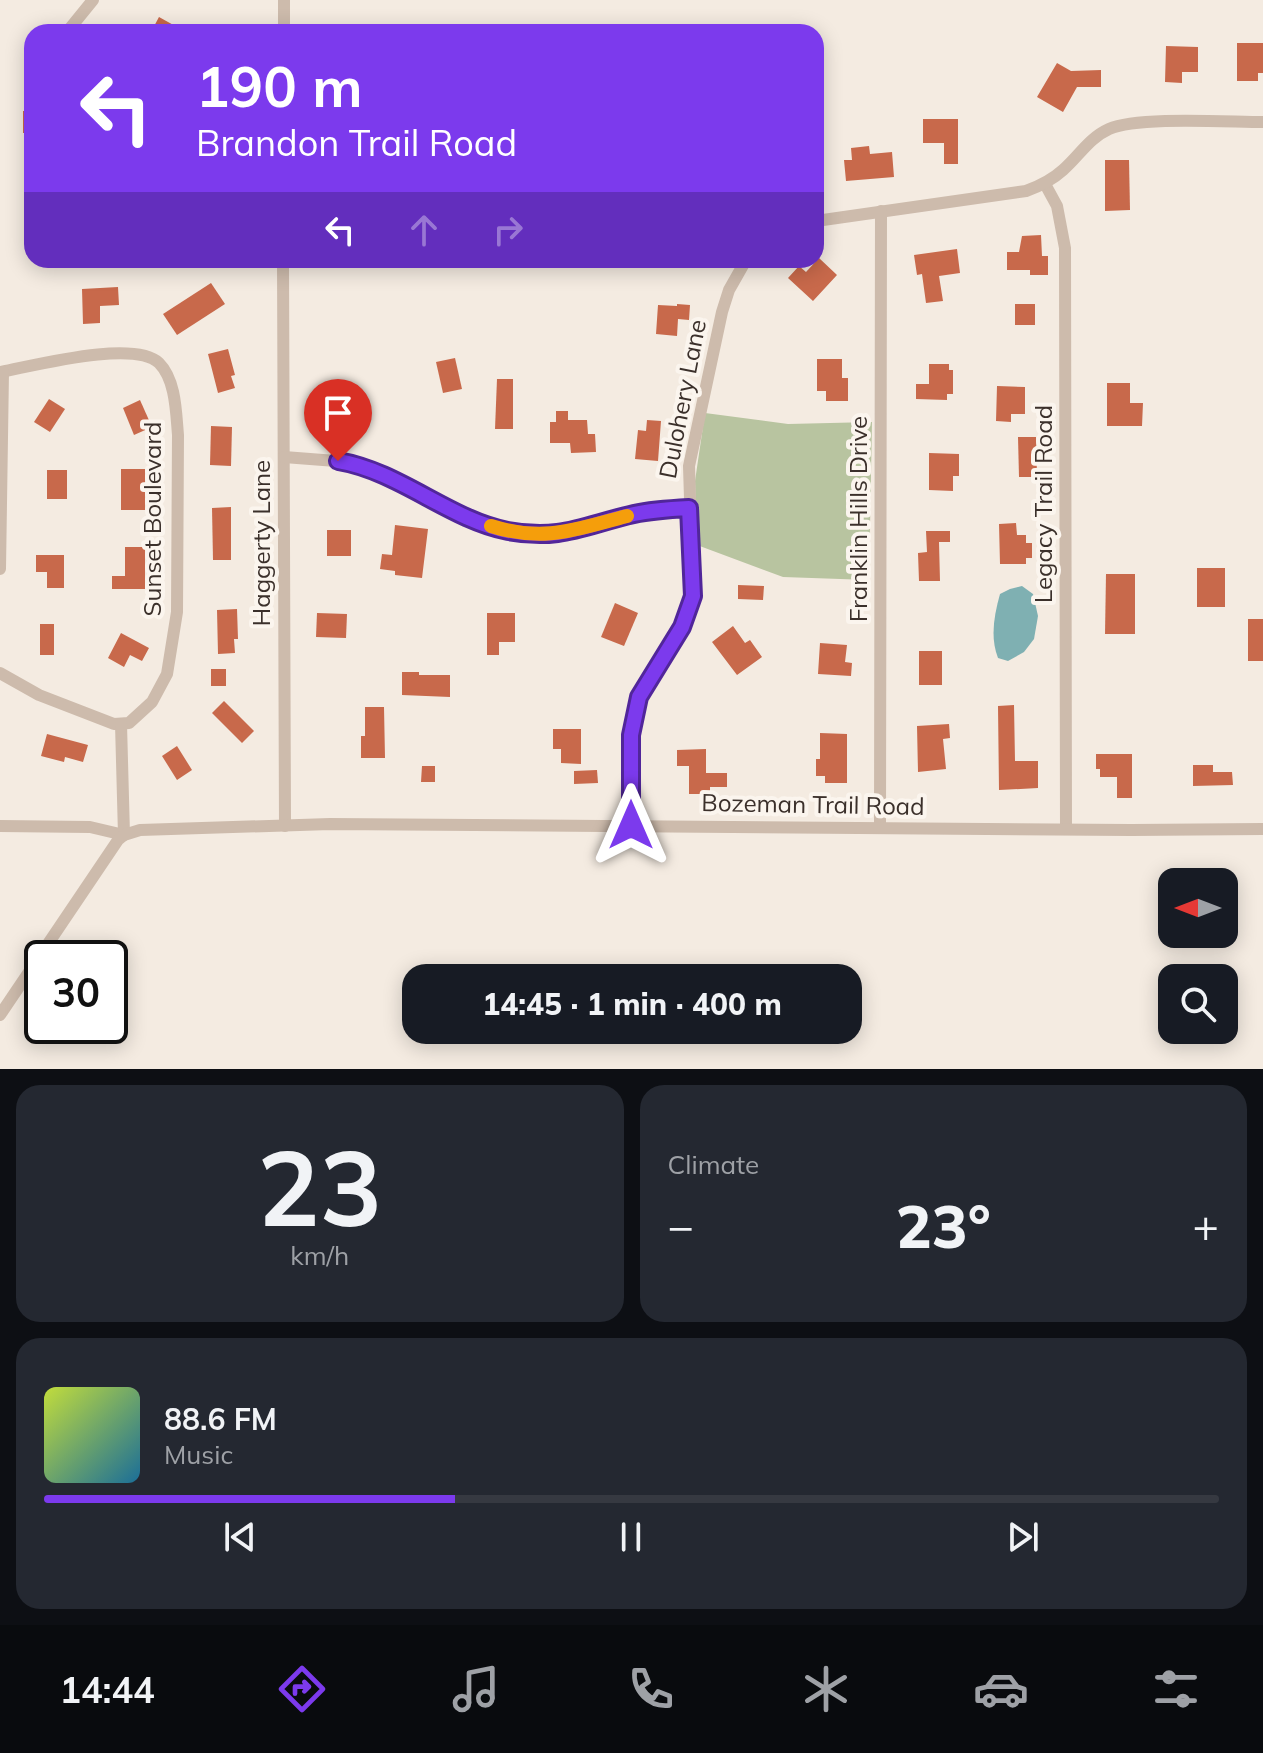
<!DOCTYPE html>
<meta charset="utf-8">
<style>
body{margin:0;font-family:Mulish,sans-serif;background:#242831;color:#f1f3f6;height:100vh;display:flex;flex-direction:column;font-size:30px;white-space:nowrap}
*{box-sizing:border-box;margin:0}
p{font-size:26px;color:#9ea1a6}
.icon{flex:none;width:44px;height:44px;fill:none;stroke:currentColor;stroke-width:2;stroke-linecap:round;stroke-linejoin:round}
.map{position:relative;height:1069px;overflow:hidden}
.drawer{display:flex;flex-direction:column;gap:16px;padding:16px;background:#0d0f14;flex:1}
.drawer>*{flex:none}
.hud{position:absolute;left:24px;top:24px;width:800px;height:244px;border-radius:24px;box-shadow:0 4px 20px #0003;background:#7c3aed;color:#fff;overflow:hidden}
.needle{width:52px;rotate:270deg}
.controls{position:absolute;left:1158px;top:868px;display:grid;gap:16px}
.controls a{display:grid;place-items:center;width:80px;height:80px;border-radius:16px;background:#171b24;box-shadow:0 4px 20px #0003;font-size:40px}
.speed{position:absolute;left:24px;top:940px;display:flex;gap:16px;font-size:40px;font-weight:700;text-align:center}
.speed>*{display:grid;place-content:center;width:104px;height:104px;border-radius:50%;background:#171b24;box-shadow:0 4px 20px #0003;line-height:1}
.speed .limit{border:4px solid #111;border-radius:12px;background:#fff;color:#111}
.pin{position:absolute;display:grid;place-items:center;width:68px;height:68px;color:#fff;margin:-82px -34px;border-radius:50% 50% 50% 0;rotate:-45deg;box-shadow:0 0 8px #0007}
.pin .icon{rotate:45deg}
.me{position:absolute;width:88px;margin:-44px;rotate:0deg;stroke-linejoin:round;filter:drop-shadow(0 0 6px #0008)}
.turn{display:flex;align-items:center;gap:28px;height:168px;padding:0 40px;font-size:36px}
.turn .icon{width:104px;height:104px;stroke-width:2.5}
.turn b{display:block;font-size:56px;line-height:68px}
.lanes{display:flex;align-items:center;height:76px;padding:0 40px;background:#0003;justify-content:center;gap:40px;direction:ltr}
.lanes .off{opacity:.35}
.big{font-size:60px;font-weight:800;line-height:1.1}
.drawer .widget{flex:1;display:flex;flex-direction:column;justify-content:center;gap:12px;min-width:0;padding:0 28px;border-radius:24px;background:#242831}
.drawer .dial{align-items:center;gap:0}
.dial b{font-size:104px;line-height:1}
.song{display:flex;align-items:center;gap:24px}
.cover{width:96px;height:96px;border-radius:12px;background:linear-gradient(135deg,hsl(70 70% 55%),hsl(200 70% 35%))}
.played{height:8px;border-radius:4px;background:linear-gradient(90deg,#7c3aed 35%,#363941 35%)}
.keys{display:flex;justify-content:space-around;direction:ltr}
.heat{display:flex;justify-content:space-between;align-items:center;font-size:44px;direction:ltr}
.drawer .tiles{flex:1;display:grid;gap:16px;grid-template-columns:1fr 1fr}
.widget:last-child{grid-column:span 2}
.trip{position:absolute;left:402px;top:964px;width:460px;height:80px;border-radius:24px;background:#171b24;box-shadow:0 4px 20px #0003;font-weight:800;line-height:80px;text-align:center}
.dock{display:flex;height:128px;justify-content:space-around;align-items:center;background:#090b0e;color:#9ea1a6}
.dock .icon{width:56px;height:56px}
.dock .on{color:#7c3aed}
.dock b{font-size:36px;color:#f1f3f6}
.map>svg:first-child{display:block}
.green{fill:#b8c4a0}
.water{fill:#7fb0b2}
.building{fill:#c8694b}
.lines{fill:none;stroke-linecap:round;stroke-linejoin:round}
.minor{stroke:#cdbbac;stroke-width:12}
.route-casing{stroke:#51269a;stroke-width:20}
.route{stroke:#7c3aed;stroke-width:14}
.slow{stroke:#f59e0b;stroke-width:14}
.labels{text-anchor:middle;stroke-width:8;stroke-linejoin:round;paint-order:stroke}
.street-label{font-size:24px;fill:#3b302b;stroke:#fbf5ee}
</style>
<div class="map">
<svg width="1263" height="1069" viewBox="0 0 1263 1069">
<rect width="100%" height="100%" fill="#f4ebe1"/>
<polygon class="green" points="705,413 788,424 872,422 869,580 783,577 697,545 695,481"/>
<path class="water" d="M1022 586 1033 594 1038 616 1034 639 1024 652 1008 661 998 658C990 637 994 616 1000 594L1010 589Z"/>
<g class="building">
<polygon points="159,17 186,32 151,32"/>
<polygon points="1237,43 1263,43 1263,73 1258,73 1258,81 1237,81"/>
<polygon points="1166,46 1198,47 1198,72 1182,72 1182,83 1165,82"/>
<polygon points="1057,63 1071,71 1101,70 1101,87 1077,87 1063,112 1037,97"/>
<rect x="23" y="111" width="9" height="22"/>
<polygon points="923,119 958,119 958,164 944,164 944,143 923,143"/>
<polygon points="869,146 870,154 892,152 894,177 846,181 844,160 852,160 851,148"/>
<polygon points="1105,160 1129,160 1130,210 1105,211"/>
<polygon points="1041,235 1042,256 1048,256 1048,275 1030,275 1030,270 1007,270 1007,252 1019,252 1022,236"/>
<polygon points="957,249 960,273 939,276 943,301 926,303 922,274 917,275 914,255"/>
<polygon points="819,258 837,275 813,301 788,278 799,266 806,272"/>
<polygon points="211,283 225,304 177,335 163,314"/>
<polygon points="118,287 119,305 100,306 100,323 83,324 82,289"/>
<polygon points="677,304 690,305 689,320 678,319 677,336 656,334 658,305 677,306"/>
<rect x="1015" y="304" width="20" height="21"/>
<polygon points="228,349 235,375 231,376 235,388 218,393 208,354"/>
<polygon points="455,358 462,389 443,393 436,362"/>
<polygon points="817,359 842,359 842,378 848,378 848,401 826,401 826,391 817,391"/>
<polygon points="929,364 949,364 949,370 953,370 953,394 947,394 947,400 916,399 916,384 929,384"/>
<polygon points="497,379 513,379 513,429 495,429"/>
<polygon points="1107,383 1130,383 1130,403 1143,403 1142,426 1107,426"/>
<polygon points="997,386 1025,387 1025,414 1011,414 1011,422 996,421"/>
<polygon points="317,387 339,387 339,426 316,426"/>
<polygon points="49,399 65,409 50,432 34,422"/>
<polygon points="140,400 152,427 134,435 123,408"/>
<polygon points="556,411 568,411 568,420 587,420 588,434 595,434 596,452 571,453 570,443 550,443 550,422 556,422"/>
<polygon points="647,420 661,421 658,461 635,459 638,430 646,431"/>
<polygon points="211,426 232,427 231,466 210,465"/>
<polygon points="1018,437 1036,437 1037,477 1019,477"/>
<polygon points="929,453 959,454 959,476 953,476 953,491 929,490"/>
<rect x="121" y="469" width="24" height="41"/>
<rect x="47" y="470" width="20" height="29"/>
<polygon points="231,507 231,560 213,560 212,508"/>
<polygon points="1016,523 1017,535 1026,535 1026,543 1032,543 1032,558 1026,558 1026,564 1000,564 999,524"/>
<polygon points="395,525 428,529 422,578 395,575 395,571 380,569 382,554 392,555"/>
<rect x="327" y="530" width="24" height="26"/>
<polygon points="926,531 950,531 950,542 939,542 940,581 919,581 918,553 927,552"/>
<polygon points="125,547 145,547 145,589 112,589 112,576 125,576"/>
<polygon points="36,555 64,555 64,588 47,588 47,572 36,572"/>
<rect x="1197" y="568" width="28" height="39"/>
<polygon points="1106,574 1135,574 1135,634 1105,634"/>
<polygon points="738,585 764,586 763,600 738,599"/>
<polygon points="615,603 638,613 624,646 601,637"/>
<polygon points="237,609 238,639 234,639 235,653 218,654 217,610"/>
<polygon points="317,613 347,614 346,638 316,637"/>
<polygon points="487,613 515,613 515,642 499,642 499,655 487,655"/>
<rect x="1248" y="619" width="15" height="42"/>
<rect x="40" y="624" width="14" height="31"/>
<polygon points="733,626 745,643 750,640 762,657 737,675 712,642"/>
<polygon points="121,633 149,648 142,661 130,655 124,667 108,658"/>
<polygon points="820,643 847,645 845,662 852,663 851,676 818,674"/>
<rect x="919" y="651" width="23" height="34"/>
<rect x="211" y="669" width="15" height="17"/>
<polygon points="402,672 419,672 419,675 450,675 450,697 402,695"/>
<polygon points="224,701 254,731 242,743 212,713"/>
<polygon points="1014,705 1015,761 1038,761 1038,788 999,790 998,706"/>
<polygon points="365,707 384,707 385,758 361,758 361,736 365,736"/>
<polygon points="949,724 950,738 943,739 946,769 918,772 917,726"/>
<polygon points="553,729 581,729 581,764 561,763 561,749 553,749"/>
<polygon points="820,733 847,734 847,783 825,783 825,776 816,776 816,759 820,759"/>
<polygon points="47,734 88,745 83,762 65,757 64,762 41,756"/>
<polygon points="177,746 192,770 177,780 162,756"/>
<polygon points="706,749 706,773 727,773 727,787 710,787 710,794 689,794 689,766 677,766 677,750"/>
<polygon points="1096,754 1132,754 1132,798 1117,798 1117,777 1100,777 1100,769 1096,769"/>
<polygon points="1193,765 1213,765 1213,772 1232,772 1233,785 1193,786"/>
<polygon points="422,766 435,766 435,782 421,782"/>
<polygon points="597,770 598,783 574,784 574,771"/>
</g>
<g class="lines">
<g class="minor">
<polyline points="67,32 93,0"/>
<polyline points="284,32 284,0"/>
<polyline points="1045,184 1057,206 1065,248 1066,829"/>
<path d="M816 221 1026 191C1040 186 1052 180 1063 170 1079 156 1089 138 1109 129 1138 116 1228 122 1263 122"/>
<polyline points="283,260 285,826"/>
<path d="M0 372C33 366 134 339 159 363 176 380 176 413 178 435L177 612 167 674 152 702 129 723 114 724 39 695 0 673"/>
<polyline points="284,457 349,462 379,472 490,526 528,534 575,531 635,514 689,508"/>
<polyline points="0,569 3,372"/>
<polyline points="121,724 124,835"/>
<polyline points="631,825 631,735 639,697 682,627 693,596 689,466 722,312 729,290 746,260"/>
<polyline points="0,826 90,827 124,835"/>
<polyline points="880,828 881,211"/>
<polyline points="0,1015 118,840 124,835 140,830 330,824 1131,830 1263,829"/>
</g>
</g>
<g class="lines">
<g class="route-casing">
<path id="route" d="M338 461C399 471 450 520 508 531 561 541 585 525 634 514 652 510 670 509 689 508L693 596 682 627 639 697 631 735V825"/>
</g>
<use href="#route" class="route"/>
<path class="slow" d="M491 526C545 543 576 529 627 516"/>
</g>
<g class="labels">
<g class="street-label">
<text transform="translate(683 399) rotate(-79)" y="8">Dulohery Lane</text>
<text transform="translate(1044 504) rotate(-90)" y="8">Legacy Trail Road</text>
<text transform="translate(153 519) rotate(-90)" y="8">Sunset Boulevard</text>
<text transform="translate(859 519) rotate(-90)" y="8">Franklin Hills Drive</text>
<text transform="translate(262 543) rotate(-90)" y="8">Haggerty Lane</text>
<text transform="translate(813 805) rotate(1)" y="8">Bozeman Trail Road</text>
</g>
</g>
</svg>
<div class="controls">
<a><svg class="needle" viewBox="-14 -14 28 28"><path d="M0-13l5 13h-10z" fill="#e53935"/><path d="M0 13l5-13h-10z" fill="#9ea1a6"/></svg></a>
<a><svg class="icon" aria-label="search" viewBox="0 0 24 24"><circle cx="10" cy="10" r="6"/><path d="M15 15l6 6"/></svg></a>
</div>
<div class="speed"><div class="limit">30</div></div>
<div class="pin" style="left:338px;top:461px;background:#d93025"><svg class="icon" aria-label="arrive" viewBox="0 0 24 24"><path d="M6 21V4h12l-3 4 3 4H6"/></svg></div>
<svg class="me" style="left:631px;top:825px" viewBox="-20 -20 40 40"><path d="M0-17L14 15 0 8-14 15z" fill="#7c3aed" stroke="#fff" stroke-width="4"/></svg>
<div class="trip">14:45 · 1 min · 400 m</div>
<div class="hud">
<div class="turn"><svg class="icon" aria-label="left" viewBox="0 0 24 24"><path d="M17 20v-9H6M10 6l-5 5 5 5"/></svg><div><b>190 m</b>Brandon Trail Road</div></div>
<div class="lanes"><svg class="icon" aria-label="left" viewBox="0 0 24 24"><path d="M17 20v-9H6M10 6l-5 5 5 5"/></svg><svg class="icon off" aria-label="ahead" viewBox="0 0 24 24"><path d="M12 20V5M6 11l6-6 6 6"/></svg><svg class="icon off" aria-label="right" viewBox="0 0 24 24"><path d="M7 20v-9h11M14 6l5 5-5 5"/></svg></div>
</div>
</div>
<section class="drawer">
<div class="tiles">
<div class="widget dial"><b>23</b><p>km/h</p></div>
<div class="widget"><p>Climate</p>
<div class="heat"><a>−</a><b class="big">23°</b><a>+</a></div>
</div>
<div class="widget">
<div class="song"><i class="cover"></i><div><b>88.6 FM</b><p>Music</p></div></div>
<div class="played"></div>
<div class="keys"><svg class="icon" aria-label="previous" viewBox="0 0 24 24"><path d="M18 5L8 12l10 7zM5 5v14"/></svg><svg class="icon" aria-label="pause" viewBox="0 0 24 24"><path d="M8 5v14M16 5v14"/></svg><svg class="icon" aria-label="next" viewBox="0 0 24 24"><path d="M6 5l10 7-10 7zM19 5v14"/></svg></div>
</div>
</div>
</section>
<nav class="dock">
<b>14:44</b>
<svg class="icon on" aria-label="directions" viewBox="0 0 24 24"><path d="M12 3l9 9-9 9-9-9zM9 14v-3h6M13 9l2 2-2 2"/></svg>
<svg class="icon" aria-label="music" viewBox="0 0 24 24"><path d="M9 18V5l10-2v13"/><circle cx="6" cy="18" r="3"/><circle cx="16" cy="16" r="3"/></svg>
<svg class="icon" aria-label="phone" viewBox="0 0 24 24"><path d="M5 4h4l2 5-3 2q2 4 5 5l2-3 5 2v4C11 20 4 13 5 4z"/></svg>
<svg class="icon" aria-label="climate" viewBox="0 0 24 24"><path d="M12 3v18M4 7l16 10M4 17L20 7"/></svg>
<svg class="icon" aria-label="car" viewBox="0 0 24 24"><path d="M5 17H2v-5l4-1 3-4h7l3 4 3 1v5h-3M9 17h6M6 11h13"/><circle cx="7" cy="17" r="2"/><circle cx="17" cy="17" r="2"/></svg>
<svg class="icon" aria-label="filters" viewBox="0 0 24 24"><path d="M4 7h16M4 17h16"/><circle cx="9" cy="7" r="2"/><circle cx="15" cy="17" r="2"/></svg>
</nav>
